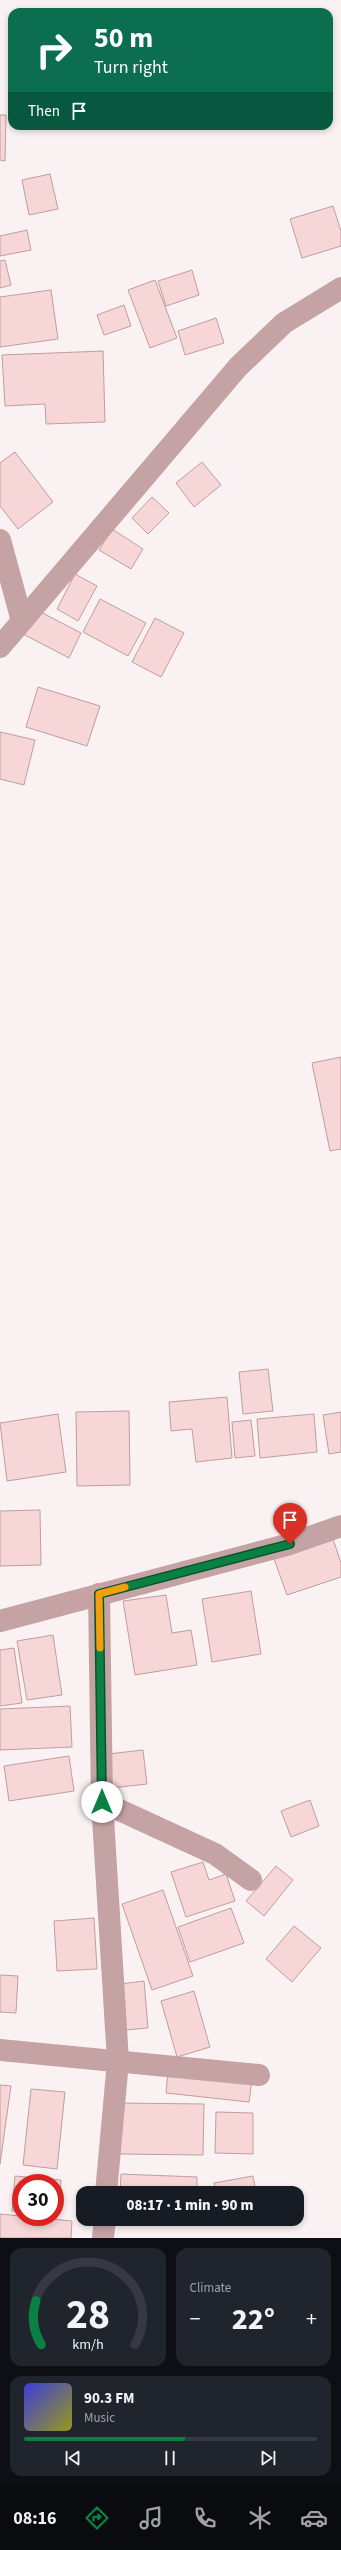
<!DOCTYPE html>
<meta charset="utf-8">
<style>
body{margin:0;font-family:"Source Sans 3",sans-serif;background:#20242c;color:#f1f3f6;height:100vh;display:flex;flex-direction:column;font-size:15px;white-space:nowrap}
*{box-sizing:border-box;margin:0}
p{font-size:13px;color:#9ea1a6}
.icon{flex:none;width:22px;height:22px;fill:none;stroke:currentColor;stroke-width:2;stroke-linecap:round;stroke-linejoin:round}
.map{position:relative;height:2238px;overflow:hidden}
.sheet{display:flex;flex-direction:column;gap:10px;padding:10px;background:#0d0f14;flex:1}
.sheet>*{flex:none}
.guide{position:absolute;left:8px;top:8px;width:325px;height:122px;border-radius:12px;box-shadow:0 2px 6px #0003;background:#0b6e4f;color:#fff;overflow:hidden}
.speed{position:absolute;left:12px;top:2174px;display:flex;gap:8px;font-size:20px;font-weight:700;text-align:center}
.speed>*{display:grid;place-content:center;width:52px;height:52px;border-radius:50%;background:#171b24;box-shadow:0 2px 6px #0003;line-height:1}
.speed .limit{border:6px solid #d22;background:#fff;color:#111}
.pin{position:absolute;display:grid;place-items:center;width:34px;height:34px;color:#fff;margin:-41px -17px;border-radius:50% 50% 50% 0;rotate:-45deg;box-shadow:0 0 4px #0007}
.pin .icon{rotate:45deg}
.me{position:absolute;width:44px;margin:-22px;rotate:0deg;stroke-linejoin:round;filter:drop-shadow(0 0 3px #0008)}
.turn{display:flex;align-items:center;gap:14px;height:84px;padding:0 20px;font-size:18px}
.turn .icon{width:52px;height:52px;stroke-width:2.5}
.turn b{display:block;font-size:28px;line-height:34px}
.then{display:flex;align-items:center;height:38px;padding:0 20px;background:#0003;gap:8px;font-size:15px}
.big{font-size:30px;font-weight:800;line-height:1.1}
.sheet .widget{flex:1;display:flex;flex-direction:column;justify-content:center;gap:6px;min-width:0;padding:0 14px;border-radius:12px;background:#20242c}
.sheet .dial{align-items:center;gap:0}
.dial svg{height:104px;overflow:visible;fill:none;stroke:#363941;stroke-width:7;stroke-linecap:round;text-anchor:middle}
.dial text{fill:#f1f3f6;stroke:none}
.song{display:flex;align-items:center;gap:12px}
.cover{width:48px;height:48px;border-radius:6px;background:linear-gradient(135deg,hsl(240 70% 55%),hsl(60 70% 35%))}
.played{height:4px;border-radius:2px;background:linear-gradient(90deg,#0b8043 55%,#363941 55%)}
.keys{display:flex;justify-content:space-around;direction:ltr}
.heat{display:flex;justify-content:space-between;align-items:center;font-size:22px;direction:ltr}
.sheet .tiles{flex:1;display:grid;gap:10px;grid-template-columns:1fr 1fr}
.widget:last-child{grid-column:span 2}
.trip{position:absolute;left:76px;top:2186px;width:228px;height:40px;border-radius:12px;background:#171b24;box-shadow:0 2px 6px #0003;font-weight:800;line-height:40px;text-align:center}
.dock{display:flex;height:64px;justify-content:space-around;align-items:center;background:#090b0e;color:#9ea1a6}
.dock .icon{width:28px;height:28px}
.dock .active{color:#0b8043}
.dock b{font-size:18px;color:#f1f3f6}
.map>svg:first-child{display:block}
.building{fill:#f6d6d7;stroke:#c19d9e}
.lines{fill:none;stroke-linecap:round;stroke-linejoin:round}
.minor{stroke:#c5a3a4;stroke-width:22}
.route-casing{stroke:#07532c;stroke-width:10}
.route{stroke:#0b8043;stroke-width:7}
.slow{stroke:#f59e0b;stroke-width:7}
</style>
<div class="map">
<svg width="341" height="2238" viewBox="0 0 341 2238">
<rect width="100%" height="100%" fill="#faf2f2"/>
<g class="building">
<polygon points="0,115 6,115 5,161 0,160"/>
<polygon points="50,174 58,209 29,215 22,180"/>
<polygon points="333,206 341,231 341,246 302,258 290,219"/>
<polygon points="27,230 31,250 0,256 0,236"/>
<polygon points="5,260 11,285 0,288 0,261"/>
<polygon points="192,270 199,295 166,306 158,281"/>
<polygon points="155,280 177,338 150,348 128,290"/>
<polygon points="51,290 58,339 0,347 0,297"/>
<polygon points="124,305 131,326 104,335 97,315"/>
<polygon points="216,318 224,343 185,355 178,331"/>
<polygon points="103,351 105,422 46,424 45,404 5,406 2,355"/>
<polygon points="15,452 53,502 18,529 0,506 0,463"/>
<polygon points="202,462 221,485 194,507 176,483"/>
<polygon points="152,497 169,513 148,534 132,518"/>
<polygon points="112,529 143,549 131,569 99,550"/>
<polygon points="75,574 97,586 78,621 57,609"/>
<polygon points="100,599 146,623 128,656 83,632"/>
<polygon points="35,609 81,633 69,658 23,634"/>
<polygon points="155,618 184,633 161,677 132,662"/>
<polygon points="38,687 100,706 87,746 26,727"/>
<polygon points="0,732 35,740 24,785 0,779"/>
<polygon points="341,1057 341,1149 330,1151 312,1063"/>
<polygon points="268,1369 273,1411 243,1414 239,1372"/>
<polygon points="227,1397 232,1458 196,1462 192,1429 171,1431 169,1402"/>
<polygon points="129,1411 130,1485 77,1486 76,1412"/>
<polygon points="341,1412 341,1452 329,1454 323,1415"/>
<polygon points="58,1414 66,1472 7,1481 0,1423"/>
<polygon points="314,1414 317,1452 260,1458 257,1419"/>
<polygon points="251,1420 255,1456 235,1458 232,1422"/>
<polygon points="40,1510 41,1565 0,1566 0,1511"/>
<polygon points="333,1539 341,1563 341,1577 287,1595 274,1559"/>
<polygon points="251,1591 261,1654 212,1662 202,1599"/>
<polygon points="166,1595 172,1633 191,1630 197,1665 135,1675 123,1601"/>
<polygon points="53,1635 62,1695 27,1700 17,1641"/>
<polygon points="14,1648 22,1703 0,1706 0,1650"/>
<polygon points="70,1706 72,1747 0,1750 0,1709"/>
<polygon points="143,1750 147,1784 112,1788 108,1754"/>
<polygon points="69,1756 74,1791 9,1801 4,1766"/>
<polygon points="310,1800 319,1826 291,1837 281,1811"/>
<polygon points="203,1862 209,1880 226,1874 235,1901 186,1917 171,1872"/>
<polygon points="276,1866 293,1880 264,1916 246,1901"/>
<polygon points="163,1890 193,1976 152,1990 122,1904"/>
<polygon points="231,1908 244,1943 190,1962 178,1927"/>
<polygon points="94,1918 97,1969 57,1971 54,1921"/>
<polygon points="294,1926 321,1948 292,1982 266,1959"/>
<polygon points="0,1975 18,1976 16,2013 0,2012"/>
<polygon points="144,1981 148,2028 125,2030 120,1984"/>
<polygon points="194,1991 210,2047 177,2057 161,2001"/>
<polygon points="168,2071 252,2080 249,2102 166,2093"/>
<polygon points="0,2085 11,2086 0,2164"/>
<polygon points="31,2089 65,2092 57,2169 23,2165"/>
<polygon points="119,2103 204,2104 203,2155 119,2154"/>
<polygon points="216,2112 253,2113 253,2154 215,2153"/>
<polygon points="121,2174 197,2177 197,2193 120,2193"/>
<polygon points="15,2176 61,2180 59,2214 55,2214 55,2183 21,2183 21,2211 12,2211"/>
<polygon points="253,2176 256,2193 216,2193 214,2183"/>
<polygon points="0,2214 72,2221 71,2238 0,2238"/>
</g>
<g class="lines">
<g class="minor">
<polyline points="0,540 22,621"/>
<polyline points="0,647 238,367 284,323 341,288"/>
<polyline points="99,1594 102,1802 118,2061 106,2193"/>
<polyline points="0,1621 290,1544 341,1526"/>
<polyline points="102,1802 215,1854 251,1880"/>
<polyline points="0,2050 259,2075"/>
<polyline points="103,2238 105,2219"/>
</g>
</g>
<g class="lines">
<g class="route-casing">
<polyline id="route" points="102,1802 99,1594 290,1544"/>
</g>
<use href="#route" class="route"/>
<polyline class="slow" points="100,1648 99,1594 125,1587"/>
</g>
</svg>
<div class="speed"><div class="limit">30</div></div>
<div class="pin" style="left:290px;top:1544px;background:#d93025"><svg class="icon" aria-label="arrive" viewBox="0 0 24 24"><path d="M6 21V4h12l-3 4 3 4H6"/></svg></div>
<svg class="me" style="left:102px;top:1802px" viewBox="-20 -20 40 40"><circle r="19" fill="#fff"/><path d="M0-13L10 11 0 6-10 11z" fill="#0b8043"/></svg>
<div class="trip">08:17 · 1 min · 90 m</div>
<div class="guide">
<div class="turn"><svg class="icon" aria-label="right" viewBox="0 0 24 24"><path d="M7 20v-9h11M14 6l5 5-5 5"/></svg><div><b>50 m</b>Turn right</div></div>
<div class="then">Then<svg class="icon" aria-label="arrive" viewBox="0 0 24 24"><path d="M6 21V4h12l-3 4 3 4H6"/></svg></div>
</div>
</div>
<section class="sheet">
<div class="tiles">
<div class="widget dial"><svg viewBox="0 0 100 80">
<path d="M14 69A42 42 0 1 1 86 69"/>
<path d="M14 69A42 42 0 0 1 10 35" stroke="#0b8043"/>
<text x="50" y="56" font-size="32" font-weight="700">28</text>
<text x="50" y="72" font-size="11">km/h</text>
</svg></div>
<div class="widget"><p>Climate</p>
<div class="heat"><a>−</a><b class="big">22°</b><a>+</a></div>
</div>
<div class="widget">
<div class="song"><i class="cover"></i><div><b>90.3 FM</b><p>Music</p></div></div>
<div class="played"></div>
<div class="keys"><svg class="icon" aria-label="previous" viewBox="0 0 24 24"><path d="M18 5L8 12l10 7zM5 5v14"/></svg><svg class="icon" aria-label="pause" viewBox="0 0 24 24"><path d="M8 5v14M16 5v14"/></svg><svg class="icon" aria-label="next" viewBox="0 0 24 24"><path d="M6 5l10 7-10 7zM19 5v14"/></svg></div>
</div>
</div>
</section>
<nav class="dock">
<b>08:16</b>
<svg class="icon active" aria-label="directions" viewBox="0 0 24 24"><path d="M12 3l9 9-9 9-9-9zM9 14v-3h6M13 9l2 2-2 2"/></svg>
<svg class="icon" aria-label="music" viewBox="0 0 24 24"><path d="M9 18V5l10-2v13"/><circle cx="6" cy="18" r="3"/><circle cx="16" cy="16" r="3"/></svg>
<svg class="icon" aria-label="phone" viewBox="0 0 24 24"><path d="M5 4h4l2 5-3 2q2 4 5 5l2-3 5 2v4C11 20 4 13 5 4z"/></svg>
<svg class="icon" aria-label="climate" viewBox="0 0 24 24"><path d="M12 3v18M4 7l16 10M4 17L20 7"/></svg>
<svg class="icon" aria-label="car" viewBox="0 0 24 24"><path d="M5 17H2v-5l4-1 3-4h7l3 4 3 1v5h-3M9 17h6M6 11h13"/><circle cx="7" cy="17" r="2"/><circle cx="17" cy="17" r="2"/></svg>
</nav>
